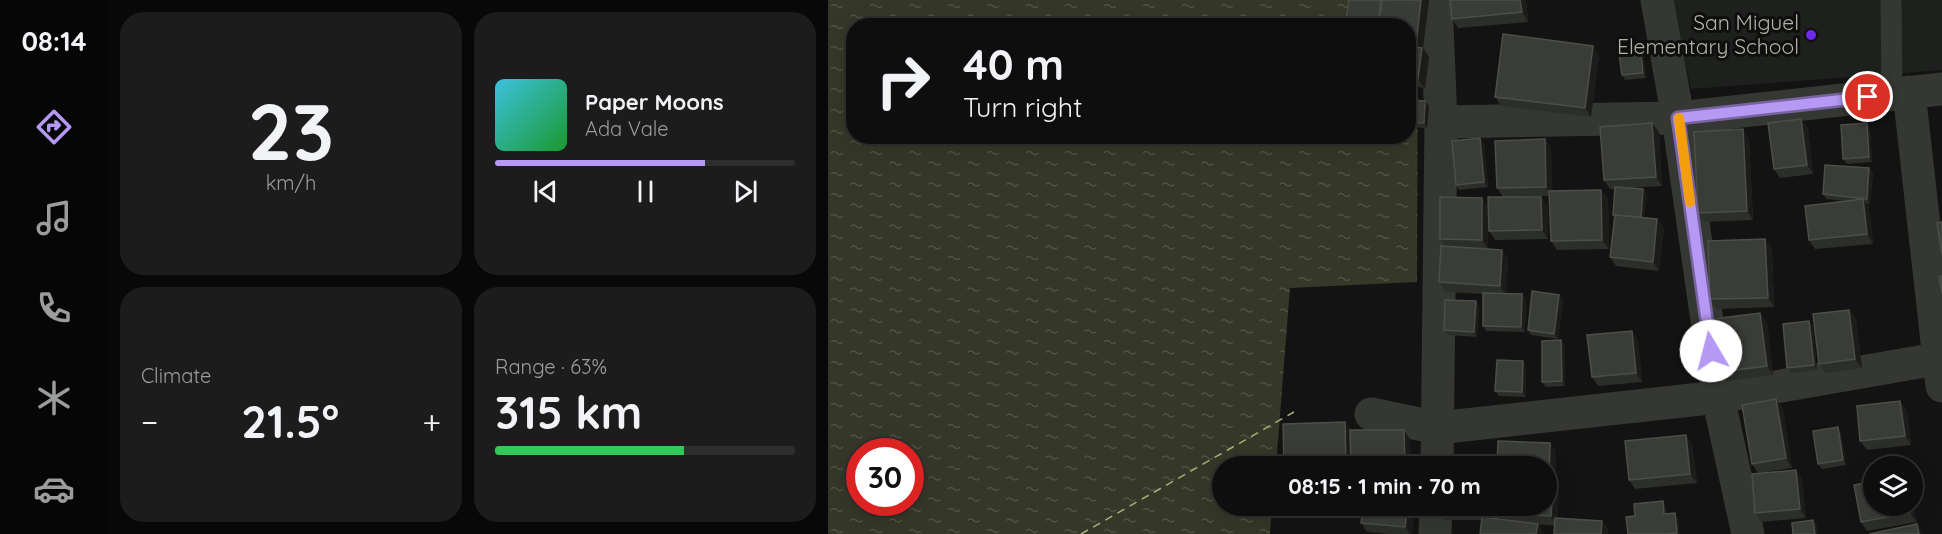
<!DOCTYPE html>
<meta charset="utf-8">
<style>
body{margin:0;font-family:Quicksand,sans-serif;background:#1c1c1c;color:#f1f3f6;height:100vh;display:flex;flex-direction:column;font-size:22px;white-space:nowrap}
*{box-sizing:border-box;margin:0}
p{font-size:20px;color:#9b9c9e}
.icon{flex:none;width:33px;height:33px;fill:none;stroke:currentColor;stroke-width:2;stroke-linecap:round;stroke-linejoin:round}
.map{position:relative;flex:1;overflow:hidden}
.drawer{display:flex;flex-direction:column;gap:12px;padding:12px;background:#080808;width:720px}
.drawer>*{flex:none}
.hud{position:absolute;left:18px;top:18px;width:570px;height:126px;border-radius:24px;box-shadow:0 6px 24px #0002,0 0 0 2px #2e2e2e;background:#0e0e0e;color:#f1f3f6;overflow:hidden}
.buttons{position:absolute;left:1035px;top:456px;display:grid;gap:12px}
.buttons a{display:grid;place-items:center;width:60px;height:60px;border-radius:50%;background:#0e0e0e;box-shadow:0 6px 24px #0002,0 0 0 2px #2e2e2e;font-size:30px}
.speed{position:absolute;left:18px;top:438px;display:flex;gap:12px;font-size:30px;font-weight:700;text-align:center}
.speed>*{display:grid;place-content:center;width:78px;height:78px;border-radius:50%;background:#0e0e0e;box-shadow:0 6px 24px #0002,0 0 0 2px #2e2e2e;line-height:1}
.speed .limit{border:9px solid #d22;background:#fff;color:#111}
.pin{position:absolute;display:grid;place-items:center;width:51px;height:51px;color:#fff;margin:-26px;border:3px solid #fff;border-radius:50%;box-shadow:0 2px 6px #0007}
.me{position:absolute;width:66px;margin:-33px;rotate:352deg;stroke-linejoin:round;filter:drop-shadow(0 0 4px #0008)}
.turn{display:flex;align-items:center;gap:21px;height:126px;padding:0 18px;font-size:27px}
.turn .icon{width:78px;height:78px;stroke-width:2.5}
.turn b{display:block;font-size:42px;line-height:51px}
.big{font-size:45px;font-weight:800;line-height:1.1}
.drawer .card{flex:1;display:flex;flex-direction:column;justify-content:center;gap:9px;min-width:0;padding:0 21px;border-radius:24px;background:#1c1c1c}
.drawer .dial{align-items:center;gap:0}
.dial b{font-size:78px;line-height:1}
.song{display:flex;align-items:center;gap:18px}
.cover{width:72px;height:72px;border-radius:9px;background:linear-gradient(135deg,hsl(190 70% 55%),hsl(130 70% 35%))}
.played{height:6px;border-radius:3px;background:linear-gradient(90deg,#b698f5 70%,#2e2e2e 70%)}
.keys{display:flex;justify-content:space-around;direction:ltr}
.heat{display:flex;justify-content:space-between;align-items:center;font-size:33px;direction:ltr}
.charge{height:9px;border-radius:4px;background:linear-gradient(90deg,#34c759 63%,#2e2e2e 0)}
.drawer .tiles{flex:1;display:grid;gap:12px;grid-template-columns:repeat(2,1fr)}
.trip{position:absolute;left:384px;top:456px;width:345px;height:60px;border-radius:30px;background:#0e0e0e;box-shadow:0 6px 24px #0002,0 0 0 2px #2e2e2e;font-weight:800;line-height:60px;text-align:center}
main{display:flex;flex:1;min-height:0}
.menu{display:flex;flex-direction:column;width:108px;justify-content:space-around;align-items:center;background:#060606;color:#9b9c9e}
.menu .icon{width:42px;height:42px}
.menu .active{color:#b698f5}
.menu b{font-size:27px;color:#f1f3f6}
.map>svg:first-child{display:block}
.built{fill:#1e201e}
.water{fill:url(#water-ripples);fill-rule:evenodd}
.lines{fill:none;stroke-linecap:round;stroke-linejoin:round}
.ferry{stroke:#a8b078;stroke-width:1.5;stroke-dasharray:8 6;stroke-linecap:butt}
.service{stroke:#353832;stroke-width:21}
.minor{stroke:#353832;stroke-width:33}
.wall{fill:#2c2e2a}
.shaded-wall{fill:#1c1d1b}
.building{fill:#3a3c37;stroke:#4c4f48;stroke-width:1.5}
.route-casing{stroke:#76639f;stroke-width:15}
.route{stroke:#b698f5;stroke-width:10}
.slow{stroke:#f59e0b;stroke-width:10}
.poi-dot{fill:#6d28f4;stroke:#0d0e0d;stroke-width:2}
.labels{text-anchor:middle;stroke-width:6;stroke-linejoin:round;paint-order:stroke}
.poi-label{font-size:21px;fill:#aeb4a3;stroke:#0d0e0d;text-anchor:end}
</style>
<main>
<nav class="menu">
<b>08:14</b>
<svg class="icon active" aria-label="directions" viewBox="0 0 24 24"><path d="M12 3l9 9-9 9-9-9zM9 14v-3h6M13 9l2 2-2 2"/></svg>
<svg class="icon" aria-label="music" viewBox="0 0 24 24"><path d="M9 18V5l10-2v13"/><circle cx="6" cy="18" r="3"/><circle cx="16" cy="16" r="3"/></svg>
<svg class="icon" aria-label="phone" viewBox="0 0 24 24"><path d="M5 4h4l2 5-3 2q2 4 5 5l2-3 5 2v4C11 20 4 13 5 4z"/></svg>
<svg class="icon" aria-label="climate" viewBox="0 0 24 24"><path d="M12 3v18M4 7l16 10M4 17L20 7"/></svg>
<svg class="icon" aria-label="car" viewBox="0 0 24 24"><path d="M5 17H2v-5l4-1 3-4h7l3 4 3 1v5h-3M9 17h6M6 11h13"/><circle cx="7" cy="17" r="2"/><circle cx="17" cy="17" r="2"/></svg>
</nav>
<section class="drawer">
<div class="tiles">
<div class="card dial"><b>23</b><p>km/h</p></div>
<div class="card">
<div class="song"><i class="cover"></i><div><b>Paper Moons</b><p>Ada Vale</p></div></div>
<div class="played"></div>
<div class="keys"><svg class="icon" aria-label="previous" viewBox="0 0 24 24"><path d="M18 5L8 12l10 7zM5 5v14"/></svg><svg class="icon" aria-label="pause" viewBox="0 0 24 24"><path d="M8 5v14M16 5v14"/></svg><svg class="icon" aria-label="next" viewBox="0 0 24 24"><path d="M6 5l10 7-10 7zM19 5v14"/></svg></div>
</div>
<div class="card"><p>Climate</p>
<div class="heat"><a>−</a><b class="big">21.5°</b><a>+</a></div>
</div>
<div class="card"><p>Range · 63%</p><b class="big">315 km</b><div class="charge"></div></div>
</div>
</section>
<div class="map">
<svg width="1114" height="534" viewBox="0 0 1114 534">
<defs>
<pattern id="water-ripples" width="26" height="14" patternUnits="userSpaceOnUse" patternTransform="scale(1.5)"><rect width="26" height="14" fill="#353728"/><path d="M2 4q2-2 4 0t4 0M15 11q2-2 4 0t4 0" fill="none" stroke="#505244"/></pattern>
</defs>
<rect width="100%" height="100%" fill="#121312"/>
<polygon class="built" points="844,0 1114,0 1114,70 863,89"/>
<path class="water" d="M0 0H590L589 282 462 288 448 466H394V506H444L442 534H0ZM26 26H580V136H26ZM32 452H82V502H32Z"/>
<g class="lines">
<polyline class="ferry" points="253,534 466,412"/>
<polyline class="service" points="1063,0 1064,94"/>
<g class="minor">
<polyline points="608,0 613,122 609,466"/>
<polyline points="829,0 850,118 890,397 920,534"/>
<polyline points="1081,92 1114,386"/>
<polyline points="613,122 850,118 1114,89"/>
<polyline points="543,414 610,428 890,397 1114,358"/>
<polyline points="607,534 608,506"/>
</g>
</g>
<g class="wall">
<polygon points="521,0 601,0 595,48 601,57 597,88 580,86 580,26"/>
<polygon points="622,0 698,0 700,22 630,28 624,19"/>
<polygon points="815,50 818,78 797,80 794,75"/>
<polygon points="771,55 763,117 673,106 667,97"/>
<polygon points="580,100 597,101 601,106 599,128 580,127"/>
<polygon points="824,123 831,132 834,186 800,188 815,189 819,194 816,218 829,219 836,228 831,271 788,266 782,257 786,217 785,215 787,189 782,189 776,180"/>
<polygon points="980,128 985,174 952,178 946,169"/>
<polygon points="1042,128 1044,162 1019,164 1015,159"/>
<polygon points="652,138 656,143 660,187 631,190 628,185"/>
<polygon points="921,138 925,220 877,222 870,213"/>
<polygon points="717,139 723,148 724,191 773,190 780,199 781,249 729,250 723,241 721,196 687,197 720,206 720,239 667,240 661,231 660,220 660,249 680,259 678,293 694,294 698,299 697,332 658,331 655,326 655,294 617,292 611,282 617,246 612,239 654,198 660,206 675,197 669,188"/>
<polygon points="1041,168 1045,173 1042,204 1038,203 1041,208 1045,244 987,249 981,240 1017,201 998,199 995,194"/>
<polygon points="937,239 944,248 946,307 888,309 882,299"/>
<polygon points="731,295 735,300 730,339 703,335 700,330"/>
<polygon points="648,301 651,306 649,337 619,335 616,330"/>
<polygon points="1021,310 1028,319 1034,368 997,373 991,364"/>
<polygon points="981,321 985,326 989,370 963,373 959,368"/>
<polygon points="939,322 945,375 899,381 893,372"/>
<polygon points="733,340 737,345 737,386 718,387 714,382"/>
<polygon points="810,340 814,382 770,386 764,377"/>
<polygon points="698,366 698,397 671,396 667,391"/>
<polygon points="948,399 955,409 964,468 930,473 924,464"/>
<polygon points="1079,410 1083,445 1039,450 1032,441"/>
<polygon points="1013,432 1018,465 994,469 990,464"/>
<polygon points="722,443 728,452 727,486 725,486 731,495 729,518 781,530 706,524 716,534 652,534 653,520 616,520 609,511 609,506 670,506 670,519 675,520 670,513 718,506 718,466"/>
<polygon points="864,444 869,483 807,489 801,480"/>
<polygon points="974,479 978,518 933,522 927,513"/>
<polygon points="496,506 496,514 462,513 459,508"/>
<polygon points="535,506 587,506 584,534 561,534 539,532 533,523"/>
<polygon points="1084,506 1089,522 1039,531 1033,522"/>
</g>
<g class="shaded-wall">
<polygon points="553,0 557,0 553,26 549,26"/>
<polygon points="593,0 601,0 595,48 601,57 597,88 590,79 594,54 588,45"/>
<polygon points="692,0 698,0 700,22 694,12"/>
<polygon points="812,45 815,50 818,78 815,73"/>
<polygon points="765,46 771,55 763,117 757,108"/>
<polygon points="597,101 601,106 599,128 596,123"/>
<polygon points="973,119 980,128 985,174 979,165"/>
<polygon points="824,123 831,132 834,186 828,177"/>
<polygon points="1039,123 1042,128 1044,162 1041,157"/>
<polygon points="915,129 921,138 925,220 919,211"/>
<polygon points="652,138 656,143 660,187 656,182"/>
<polygon points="717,139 723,148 725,196 718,187"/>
<polygon points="1041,168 1045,173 1042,204 1039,199"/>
<polygon points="815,189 819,194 816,222 813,217"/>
<polygon points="773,190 780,199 781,249 774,240"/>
<polygon points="713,197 720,206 720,239 714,230"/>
<polygon points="654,198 661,207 660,249 654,240"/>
<polygon points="1035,199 1041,208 1045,244 1039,234"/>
<polygon points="829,219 836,228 831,271 825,262"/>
<polygon points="937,239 944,248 946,307 940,298"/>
<polygon points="674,250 680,259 678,296 672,286"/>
<polygon points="694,294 698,299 697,332 693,327"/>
<polygon points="731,295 735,300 730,339 726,334"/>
<polygon points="648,301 651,306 649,337 646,332"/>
<polygon points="1021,310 1028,319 1034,368 1027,359"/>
<polygon points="932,313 939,322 945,375 939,366"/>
<polygon points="981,321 985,326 989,370 986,365"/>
<polygon points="804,331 810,340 814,382 808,373"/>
<polygon points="733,340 737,345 737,386 734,381"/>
<polygon points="695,361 698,366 698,397 694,392"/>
<polygon points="948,399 955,409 964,468 958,458"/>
<polygon points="1072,401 1079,410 1083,445 1077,436"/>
<polygon points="517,422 524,431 524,466 518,466"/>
<polygon points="1010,427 1013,432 1018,465 1015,460"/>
<polygon points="576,430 582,439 583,466 577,466"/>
<polygon points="858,435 864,444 869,483 862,474"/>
<polygon points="722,443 728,452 727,486 721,477"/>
<polygon points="968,470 974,479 978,518 972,509"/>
<polygon points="725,486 731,495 729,525 723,516"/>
<polygon points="1084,500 1089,522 1082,513 1081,506 1084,506"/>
<polygon points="835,501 838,506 840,519 836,514"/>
<polygon points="493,506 496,506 496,514 493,509"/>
<polygon points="580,506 587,506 584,534 582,534 577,527"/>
<polygon points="663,506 670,506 670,520 664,510"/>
<polygon points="847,513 850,518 852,534 849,533"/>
<polygon points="985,520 989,525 990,534 987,534"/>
<polygon points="774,521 781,530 780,534 773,534"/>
<polygon points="710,524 716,533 716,534 708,534"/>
<polygon points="1089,524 1095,534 1091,534"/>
</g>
<g class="building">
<polygon points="521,0 553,0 549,26 517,26"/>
<polygon points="554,0 593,0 588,45 580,44 580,26 551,26"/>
<polygon points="622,0 692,0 694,12 624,19"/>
<polygon points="675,34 765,46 757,108 667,97"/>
<polygon points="812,45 815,73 794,75 790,47"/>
<polygon points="580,46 594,48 590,79 580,77"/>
<polygon points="580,100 597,101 596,123 580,122"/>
<polygon points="973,119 979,165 946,169 940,123"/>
<polygon points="824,123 828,177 776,180 772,127"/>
<polygon points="1039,123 1041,157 1015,159 1013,125"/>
<polygon points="915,129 919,211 870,213 866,132"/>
<polygon points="652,138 656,182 628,185 624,141"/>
<polygon points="717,139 718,187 669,188 667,141"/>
<polygon points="997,165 1041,168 1039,199 995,194"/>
<polygon points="787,187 815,189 813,217 785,215"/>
<polygon points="773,190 774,240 723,241 721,191"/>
<polygon points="612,197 654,198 654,240 612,239"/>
<polygon points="660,197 713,197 714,230 661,231"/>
<polygon points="1035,199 1039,234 981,240 977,206"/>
<polygon points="787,215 829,219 825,262 782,257"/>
<polygon points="1114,222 1114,254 1109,223"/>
<polygon points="937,239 940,298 882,299 880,241"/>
<polygon points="613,246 674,250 672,286 611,282"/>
<polygon points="1114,276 1114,293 1111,277"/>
<polygon points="704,291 731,295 726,334 700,330"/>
<polygon points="655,293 694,294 693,327 655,326"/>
<polygon points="617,300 648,301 646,332 616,330"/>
<polygon points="1021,310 1027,359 991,364 985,314"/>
<polygon points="932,313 939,366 893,372 885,319"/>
<polygon points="981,321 986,365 959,368 955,324"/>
<polygon points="804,331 808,373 764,377 759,335"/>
<polygon points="733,340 734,381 714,382 714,341"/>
<polygon points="669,360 695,361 694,392 667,391"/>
<polygon points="948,399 958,458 924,464 914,405"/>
<polygon points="1072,401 1077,436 1032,441 1029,406"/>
<polygon points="517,422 518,466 456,466 455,424"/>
<polygon points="1010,427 1015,460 990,464 985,431"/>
<polygon points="522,430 576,430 577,466 523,466"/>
<polygon points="858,435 862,474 801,480 797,441"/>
<polygon points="670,441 722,443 721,477 718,477 718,466 669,466"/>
<polygon points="968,470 972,509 927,513 924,474"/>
<polygon points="1046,481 1046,506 1081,506 1082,513 1033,522 1026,485"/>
<polygon points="718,486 725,486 723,516 670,513 670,506 718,506"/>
<polygon points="835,501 836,514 847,513 849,533 840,534 800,534 798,517 807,516 806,504"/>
<polygon points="459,506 493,506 493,509 459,508"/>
<polygon points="535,506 580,506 577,527 533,523"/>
<polygon points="609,506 663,506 664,510 609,511"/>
<polygon points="654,517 710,524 708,534 652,534"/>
<polygon points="727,518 774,521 773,534 726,534"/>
<polygon points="985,520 987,534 965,534 964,523"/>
<polygon points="1089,524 1091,534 1041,534"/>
</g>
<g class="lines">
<g class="route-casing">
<polyline id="route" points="883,351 850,118 1040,97"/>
</g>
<use href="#route" class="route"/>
<polyline class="slow" points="851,118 862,202"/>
</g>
<circle class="poi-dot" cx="983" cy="35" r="6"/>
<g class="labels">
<g class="poi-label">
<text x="971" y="30">San Miguel<tspan x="971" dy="24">Elementary School</tspan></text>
</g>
</g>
</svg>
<div class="buttons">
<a><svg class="icon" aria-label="layers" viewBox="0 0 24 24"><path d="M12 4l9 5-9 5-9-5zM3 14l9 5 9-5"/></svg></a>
</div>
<div class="speed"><div class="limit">30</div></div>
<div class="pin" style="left:1040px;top:97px;background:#d93025"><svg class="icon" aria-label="arrive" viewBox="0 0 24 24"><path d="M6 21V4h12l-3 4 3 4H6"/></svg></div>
<svg class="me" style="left:883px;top:351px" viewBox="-20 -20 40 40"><circle r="19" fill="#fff"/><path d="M0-13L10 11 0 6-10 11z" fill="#b698f5"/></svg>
<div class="trip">08:15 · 1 min · 70 m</div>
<div class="hud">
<div class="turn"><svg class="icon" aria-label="right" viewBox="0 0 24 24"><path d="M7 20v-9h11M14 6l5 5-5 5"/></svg><div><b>40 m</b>Turn right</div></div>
</div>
</div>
</main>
